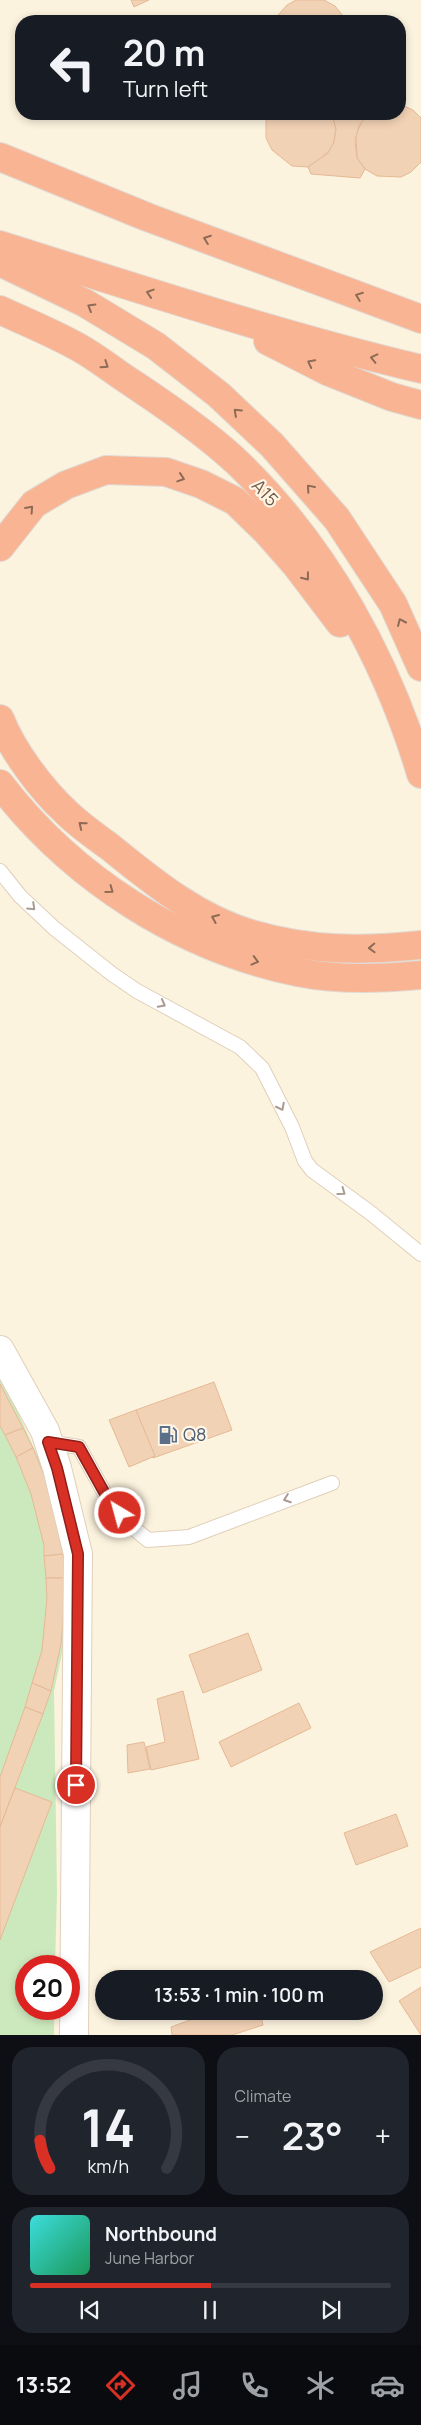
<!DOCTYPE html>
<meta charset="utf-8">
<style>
body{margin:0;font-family:Manrope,sans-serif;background:#20242c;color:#f1f3f6;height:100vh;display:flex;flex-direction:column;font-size:19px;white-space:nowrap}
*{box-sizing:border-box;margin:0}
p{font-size:16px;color:#9ea1a6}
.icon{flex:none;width:28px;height:28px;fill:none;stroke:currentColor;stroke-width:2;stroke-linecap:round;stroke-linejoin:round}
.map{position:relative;height:2035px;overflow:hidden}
.drawer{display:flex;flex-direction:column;gap:12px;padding:12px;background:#0d0f14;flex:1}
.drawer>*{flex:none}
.guide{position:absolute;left:15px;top:15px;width:391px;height:105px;border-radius:20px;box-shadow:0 2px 8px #0003;background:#171b24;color:#f1f3f6;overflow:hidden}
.speed{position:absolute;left:15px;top:1955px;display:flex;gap:10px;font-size:25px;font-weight:700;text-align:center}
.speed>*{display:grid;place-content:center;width:65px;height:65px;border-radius:50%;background:#171b24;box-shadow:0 2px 8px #0003;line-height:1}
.speed .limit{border:8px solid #d22;background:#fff;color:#111}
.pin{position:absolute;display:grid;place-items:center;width:42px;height:42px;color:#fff;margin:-21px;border:2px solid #fff;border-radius:50%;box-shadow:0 1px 5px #0007}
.me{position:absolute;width:55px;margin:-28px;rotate:323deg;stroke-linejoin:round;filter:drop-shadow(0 0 4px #0008)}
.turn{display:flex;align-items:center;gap:18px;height:105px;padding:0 25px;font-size:22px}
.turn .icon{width:65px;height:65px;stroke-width:2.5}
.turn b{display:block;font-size:35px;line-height:42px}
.big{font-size:38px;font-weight:600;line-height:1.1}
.drawer .tile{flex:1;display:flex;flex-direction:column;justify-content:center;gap:8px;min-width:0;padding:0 18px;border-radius:20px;background:#20242c}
.drawer .dial{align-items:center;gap:0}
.dial svg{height:130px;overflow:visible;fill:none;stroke:#363941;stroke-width:7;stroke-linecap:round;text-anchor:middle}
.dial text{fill:#f1f3f6;stroke:none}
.song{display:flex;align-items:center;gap:15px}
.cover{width:60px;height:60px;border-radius:8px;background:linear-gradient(135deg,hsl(180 70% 55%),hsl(150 70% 35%))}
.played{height:5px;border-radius:2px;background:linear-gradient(90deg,#d93025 50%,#363941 50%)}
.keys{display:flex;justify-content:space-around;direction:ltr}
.heat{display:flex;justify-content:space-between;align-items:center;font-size:28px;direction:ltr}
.drawer .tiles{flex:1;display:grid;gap:12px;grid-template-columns:1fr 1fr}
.tile:last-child{grid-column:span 2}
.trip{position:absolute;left:95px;top:1970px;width:288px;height:50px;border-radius:25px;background:#171b24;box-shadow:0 2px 8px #0003;font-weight:600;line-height:50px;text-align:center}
.menu{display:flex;height:80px;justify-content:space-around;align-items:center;background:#090b0e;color:#9ea1a6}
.menu .icon{width:35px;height:35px}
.menu .on{color:#d93025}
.menu b{font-size:22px;color:#f1f3f6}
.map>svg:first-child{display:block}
.green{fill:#cce9bd}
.building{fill:#f2d2b5;stroke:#e5b996}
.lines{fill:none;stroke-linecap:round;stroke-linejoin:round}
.service-casing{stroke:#e0cfba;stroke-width:16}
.tertiary-casing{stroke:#e0cfba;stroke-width:30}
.motorway-casing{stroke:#e0dad6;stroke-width:30}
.service{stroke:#fff;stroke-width:14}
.tertiary{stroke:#fff;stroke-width:28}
.motorway{stroke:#f9b593;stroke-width:28}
.oneway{stroke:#8d6b55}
.oneway2{stroke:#aa9b90}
.route-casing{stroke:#8d1f18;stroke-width:12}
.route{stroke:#d93025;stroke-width:9}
.labels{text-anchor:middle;stroke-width:4.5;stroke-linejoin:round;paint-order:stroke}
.street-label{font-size:18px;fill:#725946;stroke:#fff6e5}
.service-label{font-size:18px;fill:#4e5e75;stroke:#fff6e5;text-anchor:start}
</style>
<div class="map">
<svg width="421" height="2035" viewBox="0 0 421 2035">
<rect width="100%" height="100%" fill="#fcf3de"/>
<polygon class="green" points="0,1380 14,1404 51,1486 69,1577 64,1644 54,1691 57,1893 55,1966 26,1966 26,2009 54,2009 54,2035 0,2035"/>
<g class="building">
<polygon points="131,0 149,0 134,7"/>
<polygon points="296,0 324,0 335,6 347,21 273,21 287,5"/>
<polygon points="400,104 413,110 421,118 421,162 411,172 401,177 377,176 365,169 357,158 356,135 362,121 369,114 400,114"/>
<polygon points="266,114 332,114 336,129 333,147 320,159 308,167 292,166 272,150 266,138"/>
<polygon points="332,114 369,114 359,125 355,141 357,158 365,169 360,178 311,174 308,167 328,153 334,142 336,129"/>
<polygon points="214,1382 232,1430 153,1458 136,1410"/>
<polygon points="0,1384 23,1428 5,1435 0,1426"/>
<polygon points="136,1410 155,1456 129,1467 109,1420"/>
<polygon points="23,1428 33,1448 16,1457 5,1435"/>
<polygon points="33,1448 49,1487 63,1554 44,1556 44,1545 31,1494 16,1457"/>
<polygon points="63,1554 67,1578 46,1578 44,1556"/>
<polygon points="46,1578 67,1578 61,1644 51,1691 32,1683 42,1650 47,1598"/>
<polygon points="248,1633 262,1670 203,1693 189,1655"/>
<polygon points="32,1683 51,1691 43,1714 25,1707"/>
<polygon points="183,1691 199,1759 151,1770 146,1747 165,1742 157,1699"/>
<polygon points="299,1703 311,1728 231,1767 219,1742"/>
<polygon points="25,1707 43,1714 0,1827 0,1777"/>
<polygon points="144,1742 150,1769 128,1773 127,1745"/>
<polygon points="15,1788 52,1802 0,1940 0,1827"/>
<polygon points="396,1814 408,1846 356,1865 344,1833"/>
<polygon points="421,1928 421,1967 389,1982 370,1952"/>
<polygon points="421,1987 421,2035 399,2001"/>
<polygon points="215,2011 260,2011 263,2025 232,2035 172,2035 171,2027"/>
</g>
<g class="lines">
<g class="service-casing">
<g id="service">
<polyline points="0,871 20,896 54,928 112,974 137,991 240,1047 262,1068 292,1127 305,1161 312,1170 372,1214 421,1254"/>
<polyline points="48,1442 79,1447 109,1501 130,1525 148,1540 189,1537 332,1483"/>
</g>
</g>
<g class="tertiary-casing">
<polyline id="tertiary" points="0,1350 45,1431 57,1468 78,1554 74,2035"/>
</g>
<g class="motorway-casing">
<g id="motorway">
<polyline points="0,157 147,217 421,319"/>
<path d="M0 245C140 289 278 335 421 369"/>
<polyline points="0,262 85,303 156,346 219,395 272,445 337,519 393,604 421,667"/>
<path d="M0 310C26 322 53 333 78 347 98 358 116 373 135 385 168 407 211 437 240 465 326 549 387 660 421 774"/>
<polyline points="268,341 327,371 392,397 421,405"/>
<polyline points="0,547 34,504 66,485 106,470 166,472 201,484 235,501 267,532 296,565 340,623"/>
<path d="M0 719C12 750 41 789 66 812 79 825 95 836 110 847 154 883 200 920 255 935 310 951 365 951 421 945"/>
<path d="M0 784C72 878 180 948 297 972 336 980 381 979 421 975"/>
</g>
</g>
<use href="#service" class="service"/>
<use href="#tertiary" class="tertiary"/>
<use href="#motorway" class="motorway"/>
</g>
<defs><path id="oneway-chevron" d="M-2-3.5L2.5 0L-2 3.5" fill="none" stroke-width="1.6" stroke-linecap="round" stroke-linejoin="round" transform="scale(1.25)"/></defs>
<g class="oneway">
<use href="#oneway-chevron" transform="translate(207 239) rotate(-160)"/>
<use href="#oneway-chevron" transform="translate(150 293) rotate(-162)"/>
<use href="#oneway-chevron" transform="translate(359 296) rotate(-159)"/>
<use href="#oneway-chevron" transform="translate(91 307) rotate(-149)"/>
<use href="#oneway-chevron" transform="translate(374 358) rotate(-167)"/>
<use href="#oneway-chevron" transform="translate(311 363) rotate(-153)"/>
<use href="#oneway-chevron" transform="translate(105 365) rotate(34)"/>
<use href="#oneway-chevron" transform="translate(237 412) rotate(-137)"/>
<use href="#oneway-chevron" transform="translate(181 478) rotate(18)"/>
<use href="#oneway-chevron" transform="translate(310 488) rotate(-131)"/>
<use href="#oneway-chevron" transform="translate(30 509) rotate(-48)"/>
<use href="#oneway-chevron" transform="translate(306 577) rotate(52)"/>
<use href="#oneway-chevron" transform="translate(401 622) rotate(-114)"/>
<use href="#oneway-chevron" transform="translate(82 825) rotate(-141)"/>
<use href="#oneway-chevron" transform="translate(110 890) rotate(36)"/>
<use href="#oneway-chevron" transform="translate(215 918) rotate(-157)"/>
<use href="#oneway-chevron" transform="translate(372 948) rotate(178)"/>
<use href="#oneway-chevron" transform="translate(255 961) rotate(15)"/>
</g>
<g class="oneway2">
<use href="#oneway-chevron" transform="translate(32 907) rotate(44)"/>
<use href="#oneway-chevron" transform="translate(162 1004) rotate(28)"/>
<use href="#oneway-chevron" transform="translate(281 1107) rotate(63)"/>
<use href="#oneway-chevron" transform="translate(342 1192) rotate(36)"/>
<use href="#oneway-chevron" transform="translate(287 1499) rotate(160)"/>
</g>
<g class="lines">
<g class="route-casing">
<polyline id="route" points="76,1785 78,1554 57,1468 48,1442 79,1447 109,1501 120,1513"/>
</g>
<use href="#route" class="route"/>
</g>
<defs>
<g id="fuel-bare" transform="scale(1.5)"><path d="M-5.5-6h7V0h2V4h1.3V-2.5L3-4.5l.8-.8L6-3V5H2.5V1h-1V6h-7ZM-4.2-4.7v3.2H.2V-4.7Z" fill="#5c6f8a" stroke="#fff6e5" stroke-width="2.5" paint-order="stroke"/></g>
</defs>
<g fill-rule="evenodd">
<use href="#fuel-bare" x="168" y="1435"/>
</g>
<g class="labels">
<g class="street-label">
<text transform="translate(265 493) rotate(47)" y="6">A15</text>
</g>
<g class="service-label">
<text x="183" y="1441">Q8</text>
</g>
</g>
</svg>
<div class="speed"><div class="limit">20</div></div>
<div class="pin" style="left:76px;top:1785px;background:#d93025"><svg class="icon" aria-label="arrive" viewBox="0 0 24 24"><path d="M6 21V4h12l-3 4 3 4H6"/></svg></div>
<svg class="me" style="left:120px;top:1513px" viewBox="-20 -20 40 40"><circle r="17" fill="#d93025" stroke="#fff" stroke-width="3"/><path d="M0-11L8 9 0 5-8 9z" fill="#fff"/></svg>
<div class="trip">13:53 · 1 min · 100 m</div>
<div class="guide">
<div class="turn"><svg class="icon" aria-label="left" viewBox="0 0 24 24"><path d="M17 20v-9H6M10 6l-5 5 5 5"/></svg><div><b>20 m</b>Turn left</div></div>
</div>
</div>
<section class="drawer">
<div class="tiles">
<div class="tile dial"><svg viewBox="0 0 100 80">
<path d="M14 69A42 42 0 1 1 86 69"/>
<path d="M14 69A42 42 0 0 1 8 52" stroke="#d93025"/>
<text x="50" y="56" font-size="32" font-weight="700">14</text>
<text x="50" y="72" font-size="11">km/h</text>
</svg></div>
<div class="tile"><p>Climate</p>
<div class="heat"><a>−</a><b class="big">23°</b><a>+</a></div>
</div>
<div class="tile">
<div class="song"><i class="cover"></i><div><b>Northbound</b><p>June Harbor</p></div></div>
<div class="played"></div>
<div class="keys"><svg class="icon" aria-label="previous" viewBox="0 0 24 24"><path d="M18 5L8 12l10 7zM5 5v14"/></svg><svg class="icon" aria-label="pause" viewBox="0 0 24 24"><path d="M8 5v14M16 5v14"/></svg><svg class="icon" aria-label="next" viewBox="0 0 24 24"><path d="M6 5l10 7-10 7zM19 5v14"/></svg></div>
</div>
</div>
</section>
<nav class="menu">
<b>13:52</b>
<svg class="icon on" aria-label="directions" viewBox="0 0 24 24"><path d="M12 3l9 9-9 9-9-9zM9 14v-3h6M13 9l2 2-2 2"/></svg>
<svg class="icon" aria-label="music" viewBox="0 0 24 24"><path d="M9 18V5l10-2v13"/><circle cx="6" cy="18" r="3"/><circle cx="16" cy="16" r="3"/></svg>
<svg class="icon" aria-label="phone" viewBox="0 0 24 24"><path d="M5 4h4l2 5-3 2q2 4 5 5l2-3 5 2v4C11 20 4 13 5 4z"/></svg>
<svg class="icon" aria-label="climate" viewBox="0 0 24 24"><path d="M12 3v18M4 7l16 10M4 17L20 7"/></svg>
<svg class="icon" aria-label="car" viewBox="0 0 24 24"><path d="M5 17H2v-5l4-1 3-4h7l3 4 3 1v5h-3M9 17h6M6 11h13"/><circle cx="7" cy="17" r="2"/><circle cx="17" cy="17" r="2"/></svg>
</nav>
